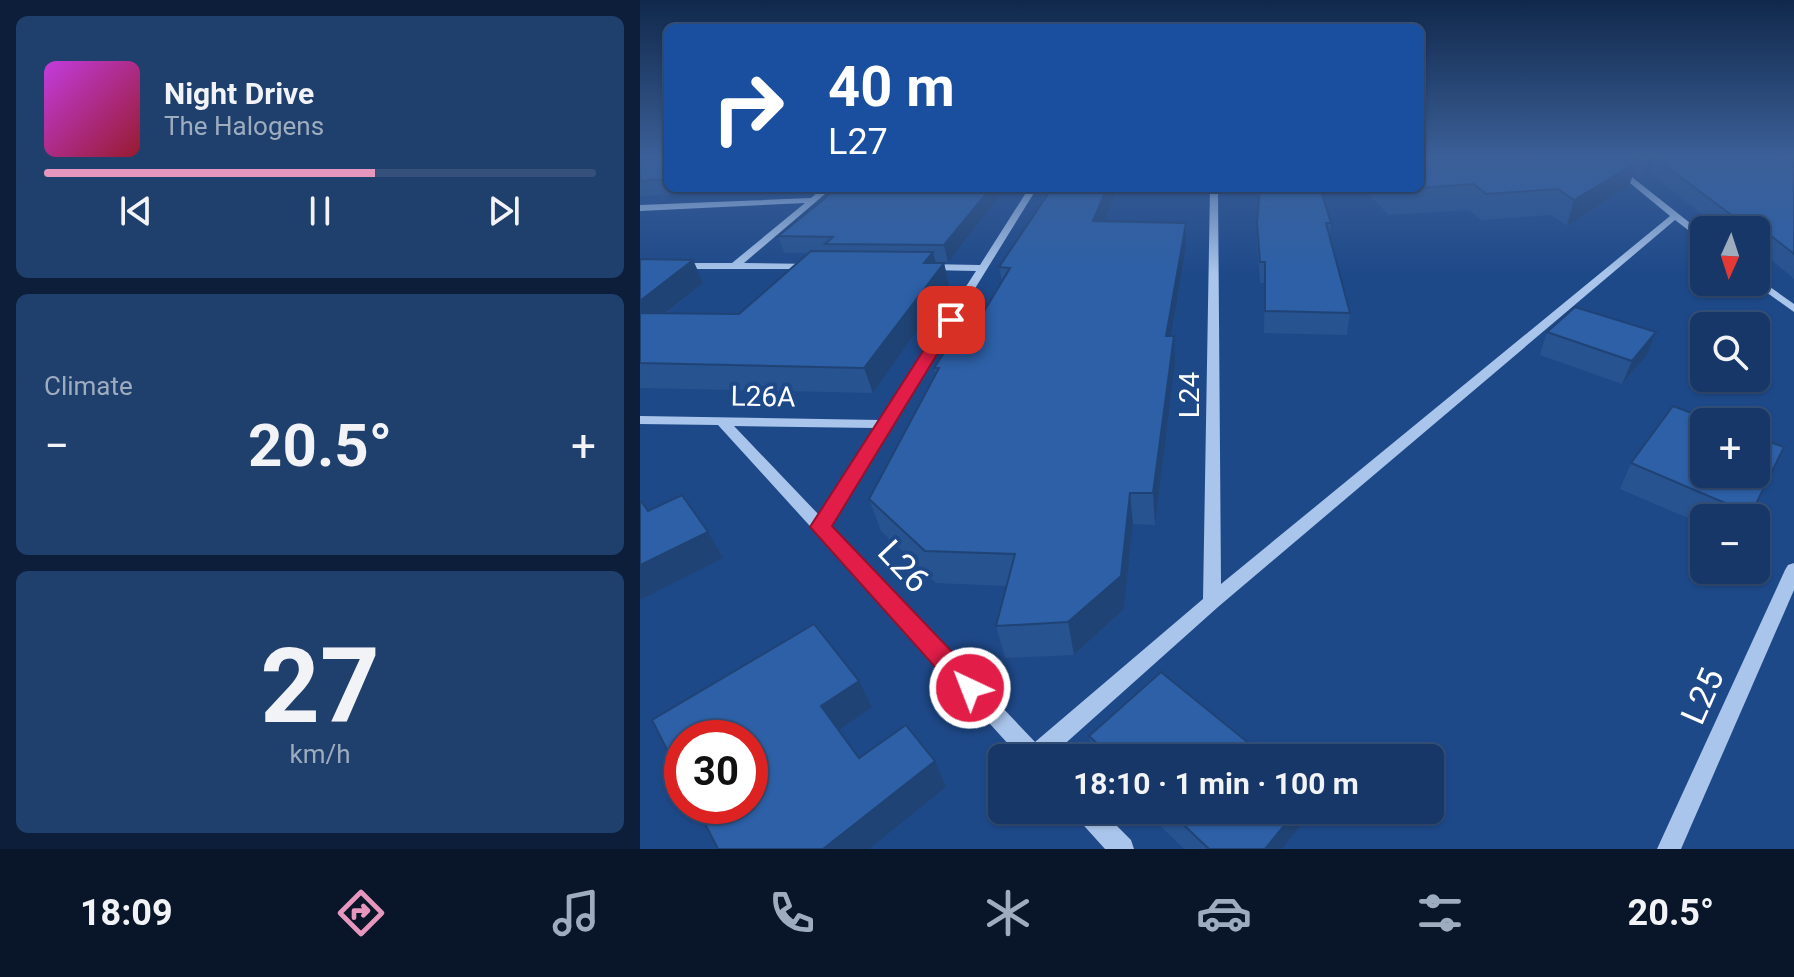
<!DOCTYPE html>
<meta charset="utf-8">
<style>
body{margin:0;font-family:Roboto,sans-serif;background:#1f3f6d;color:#f1f3f6;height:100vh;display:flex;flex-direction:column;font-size:30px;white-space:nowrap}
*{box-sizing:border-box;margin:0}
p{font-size:26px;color:#9eacc0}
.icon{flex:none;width:44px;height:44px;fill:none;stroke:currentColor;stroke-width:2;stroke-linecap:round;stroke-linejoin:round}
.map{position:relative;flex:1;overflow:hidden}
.panel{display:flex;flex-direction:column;gap:16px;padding:16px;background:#0c1e39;width:640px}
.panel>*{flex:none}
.banner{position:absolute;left:24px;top:24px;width:760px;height:168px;border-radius:12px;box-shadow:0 2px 6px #0004,0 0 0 2px #35517b;background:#1a4fa0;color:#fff;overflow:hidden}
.needle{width:52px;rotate:183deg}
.fabs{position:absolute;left:1050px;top:216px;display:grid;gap:16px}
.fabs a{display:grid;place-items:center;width:80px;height:80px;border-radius:12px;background:#163767;box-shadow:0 2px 6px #0004,0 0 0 2px #35517b;font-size:40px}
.speed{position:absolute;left:24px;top:720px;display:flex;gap:16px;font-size:40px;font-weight:700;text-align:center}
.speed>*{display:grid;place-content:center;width:104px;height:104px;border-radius:50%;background:#163767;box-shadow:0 2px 6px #0004,0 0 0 2px #35517b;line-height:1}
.speed .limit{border:12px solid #d22;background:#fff;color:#111}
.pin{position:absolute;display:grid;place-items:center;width:68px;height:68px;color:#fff;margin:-34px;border-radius:16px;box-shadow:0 4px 12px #0006}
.me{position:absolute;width:88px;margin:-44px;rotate:317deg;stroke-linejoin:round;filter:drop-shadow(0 0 6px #0008)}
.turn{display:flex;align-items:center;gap:28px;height:168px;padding:0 32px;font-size:36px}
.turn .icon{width:104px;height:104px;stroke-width:2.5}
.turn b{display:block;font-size:56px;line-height:68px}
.big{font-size:60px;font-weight:700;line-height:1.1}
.panel .tile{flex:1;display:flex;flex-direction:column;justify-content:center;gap:12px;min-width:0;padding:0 28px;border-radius:12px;background:#1f3f6d}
.panel .dial{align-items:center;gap:0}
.dial b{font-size:104px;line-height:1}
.song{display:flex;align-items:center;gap:24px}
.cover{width:96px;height:96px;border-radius:12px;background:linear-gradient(135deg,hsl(290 70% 55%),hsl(350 70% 35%))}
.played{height:8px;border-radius:4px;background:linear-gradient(90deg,#e797bd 60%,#35517b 60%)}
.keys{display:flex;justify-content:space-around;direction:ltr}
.heat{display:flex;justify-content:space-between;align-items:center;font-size:44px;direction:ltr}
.trip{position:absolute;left:348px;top:744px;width:456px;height:80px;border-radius:12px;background:#163767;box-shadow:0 2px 6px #0004,0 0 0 2px #35517b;font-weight:700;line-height:80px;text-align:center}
.tab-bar{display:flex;height:128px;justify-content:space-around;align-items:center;background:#091629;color:#9eacc0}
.tab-bar .icon{width:56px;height:56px}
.tab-bar .current{color:#e797bd}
.tab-bar b{font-size:36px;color:#f1f3f6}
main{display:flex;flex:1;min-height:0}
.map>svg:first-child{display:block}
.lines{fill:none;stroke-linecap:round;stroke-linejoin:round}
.minor{fill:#a9c5eb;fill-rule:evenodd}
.wall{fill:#275390}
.shaded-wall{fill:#204375}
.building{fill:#2d60a7;stroke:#204375;stroke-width:2}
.route{fill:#e11d48;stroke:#92132f;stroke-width:2}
.labels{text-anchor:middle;stroke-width:8;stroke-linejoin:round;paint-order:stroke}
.street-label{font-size:28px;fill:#fff;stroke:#1e4989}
.near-street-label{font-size:34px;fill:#fff;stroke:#1e4989}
</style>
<main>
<section class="panel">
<div class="tile">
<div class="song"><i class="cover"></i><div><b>Night Drive</b><p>The Halogens</p></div></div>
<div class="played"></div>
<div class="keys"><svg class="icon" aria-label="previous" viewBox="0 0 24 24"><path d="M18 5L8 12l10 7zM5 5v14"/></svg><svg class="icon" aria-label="pause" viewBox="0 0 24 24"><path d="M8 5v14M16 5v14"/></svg><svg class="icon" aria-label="next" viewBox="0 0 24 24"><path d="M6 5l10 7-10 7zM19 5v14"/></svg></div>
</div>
<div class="tile"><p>Climate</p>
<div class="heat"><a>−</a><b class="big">20.5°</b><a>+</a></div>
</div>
<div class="tile dial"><b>27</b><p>km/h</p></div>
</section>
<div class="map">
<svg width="1154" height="849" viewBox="0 0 1154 849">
<rect width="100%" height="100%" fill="#1e4989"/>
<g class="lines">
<g class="minor">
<path d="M956 155H964L1064 234V242L1035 220 578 607 409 758H381L78 425 0 424V416L240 420 336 271 288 270 283 267 288 264 340 265 389 188H397L189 525 395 742 563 599 570 188H578L581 584 1030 216ZM94 426 235 428 179 515Z"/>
<polygon points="183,188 192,188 104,263 175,264 175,268 171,269 40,269 35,266 40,263 92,263 165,203 0,211 0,205 171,198"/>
<polygon points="1116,277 1154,304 1154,312 1112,282 1116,282"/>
<polygon points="1154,563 1154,590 1041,849 1017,849 1145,570 1148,565"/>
<polygon points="433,810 461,810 491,840 494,849 465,849 437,818"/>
</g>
</g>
<g class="wall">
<polygon points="0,155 28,155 28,188 172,188 0,196"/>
<polygon points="989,155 1154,155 1154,279 1116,247 1116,230 1082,230 1010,173 1000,179 993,174 989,186 927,226 911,215 841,220 829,210 748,215 724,188 780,188"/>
<polygon points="366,188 308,262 296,262 296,263 304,263 309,285 233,393 0,388 0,259 53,260 63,283 26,314 99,314 168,253 144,253 138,236"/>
<polygon points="478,188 465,221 546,246 532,336 535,365 515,525 493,524 484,609 434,655 365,658 356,626 366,586 296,583 241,531 229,499 296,374 294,368 334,328 362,281 359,267"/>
<polygon points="617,223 691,223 690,236 710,313 707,335 624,333 625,283 620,283 617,243"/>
<polygon points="907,332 1016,332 1007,355 982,384 900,355"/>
<polygon points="1144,447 1109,518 1064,518 1064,525 980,489 991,463"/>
<polygon points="449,736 627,758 453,758"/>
<polygon points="504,810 668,810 667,818 642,849 544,849"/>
</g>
<g class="shaded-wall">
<polygon points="1015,158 1010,173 1000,179 1005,164"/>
<polygon points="997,162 989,186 927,226 934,200"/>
<polygon points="351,188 366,188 308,262 304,245"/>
<polygon points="467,188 478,188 455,245 453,221"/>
<polygon points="546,223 546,246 527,364 526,336"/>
<polygon points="293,252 298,271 304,263 309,285 233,393 224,368 284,263"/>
<polygon points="53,260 63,283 0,334 0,301"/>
<polygon points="1016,332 1007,355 982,384 992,361"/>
<polygon points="534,336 535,365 515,525 513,493"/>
<polygon points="490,493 493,524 484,609 434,655 428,622"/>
<polygon points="68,532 83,558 0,600 0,565"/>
<polygon points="219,681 232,707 196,732 181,706"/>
<polygon points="295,761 306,787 229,849 183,849"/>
<polygon points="657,810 668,810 667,818 642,849 625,849"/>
</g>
<g class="building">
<polygon points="0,155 28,155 28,179 0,181"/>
<polygon points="780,155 988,155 997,162 934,200 918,189 846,194 834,184 780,188"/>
<polygon points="1011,155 1151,155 1154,157 1154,254 1111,220 1106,226 1015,158 1005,164 996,158 1013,157"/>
<polygon points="195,188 351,188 304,245 185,244 193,237 138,236 183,200"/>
<polygon points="412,188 467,188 453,221 546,223 526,336 534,336 513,493 490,493 481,576 428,622 356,626 375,554 285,551 229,499 299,368 294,368 321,327 334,328 370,268 359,267"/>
<polygon points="620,188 680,188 691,223 686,223 710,313 625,311 625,262 620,262 617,223"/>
<polygon points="171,251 293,252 284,263 304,263 224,368 0,363 0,313 99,314"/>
<polygon points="0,259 53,260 0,301"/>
<polygon points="935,307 1016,332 992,361 907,332"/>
<polygon points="1033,406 1075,422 1064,422 1064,474 1116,474 1116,437 1144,447 1111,514 991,463"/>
<polygon points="42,495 68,532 0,565 0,501 1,501 8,511"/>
<polygon points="174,624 219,681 181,706 219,758 266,725 295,761 183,849 78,849 56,806 110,806 110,738 42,738 42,779 12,720"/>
<polygon points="521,672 627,758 473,758 449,736"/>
<polygon points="528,810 657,810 625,849 569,849"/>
</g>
<linearGradient id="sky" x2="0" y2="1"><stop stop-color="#10284b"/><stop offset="0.57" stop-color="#3b5f97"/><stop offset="1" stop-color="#3b5f97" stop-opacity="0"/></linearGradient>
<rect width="1154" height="274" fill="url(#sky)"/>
<polygon class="route" points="311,316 318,320 192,526 339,680 343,688 339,696 330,699 321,696 170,527 303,320"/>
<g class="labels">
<g class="street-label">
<text transform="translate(549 395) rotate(-90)" y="10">L24</text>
<text transform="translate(123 396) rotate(1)" y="10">L26A</text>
</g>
<g class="near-street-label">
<text transform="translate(264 566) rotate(47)" y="12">L26</text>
<text transform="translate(1062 696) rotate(-66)" y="12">L25</text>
</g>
</g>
</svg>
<div class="fabs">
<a><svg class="needle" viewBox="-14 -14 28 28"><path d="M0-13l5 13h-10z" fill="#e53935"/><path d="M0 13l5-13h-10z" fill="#9eacc0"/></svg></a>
<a><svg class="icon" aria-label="search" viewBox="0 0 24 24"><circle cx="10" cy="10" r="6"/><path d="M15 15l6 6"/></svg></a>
<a>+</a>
<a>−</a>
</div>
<div class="speed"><div class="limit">30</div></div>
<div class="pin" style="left:311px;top:320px;background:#d93025"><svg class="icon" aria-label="arrive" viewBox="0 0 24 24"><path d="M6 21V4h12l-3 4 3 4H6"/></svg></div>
<svg class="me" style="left:330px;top:688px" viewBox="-20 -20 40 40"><circle r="17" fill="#e11d48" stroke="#fff" stroke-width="3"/><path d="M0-11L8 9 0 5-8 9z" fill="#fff"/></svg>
<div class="trip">18:10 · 1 min · 100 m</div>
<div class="banner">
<div class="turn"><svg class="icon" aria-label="right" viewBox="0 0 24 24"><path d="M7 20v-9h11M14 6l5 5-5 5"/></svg><div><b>40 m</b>L27</div></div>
</div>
</div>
</main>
<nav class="tab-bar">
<b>18:09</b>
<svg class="icon current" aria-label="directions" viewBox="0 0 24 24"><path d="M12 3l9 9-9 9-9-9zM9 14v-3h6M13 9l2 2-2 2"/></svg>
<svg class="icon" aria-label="music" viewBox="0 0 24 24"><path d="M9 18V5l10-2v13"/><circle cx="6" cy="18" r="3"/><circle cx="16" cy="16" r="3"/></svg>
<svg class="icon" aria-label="phone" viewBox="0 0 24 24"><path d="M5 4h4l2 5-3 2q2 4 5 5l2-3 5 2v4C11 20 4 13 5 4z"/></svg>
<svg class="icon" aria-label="climate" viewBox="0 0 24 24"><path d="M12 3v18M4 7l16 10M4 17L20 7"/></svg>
<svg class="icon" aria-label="car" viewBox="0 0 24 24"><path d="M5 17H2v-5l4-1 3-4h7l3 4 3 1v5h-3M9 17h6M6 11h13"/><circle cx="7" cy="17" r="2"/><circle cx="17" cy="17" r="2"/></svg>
<svg class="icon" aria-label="filters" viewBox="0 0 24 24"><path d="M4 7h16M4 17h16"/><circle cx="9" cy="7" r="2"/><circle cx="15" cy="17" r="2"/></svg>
<b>20.5°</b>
</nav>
